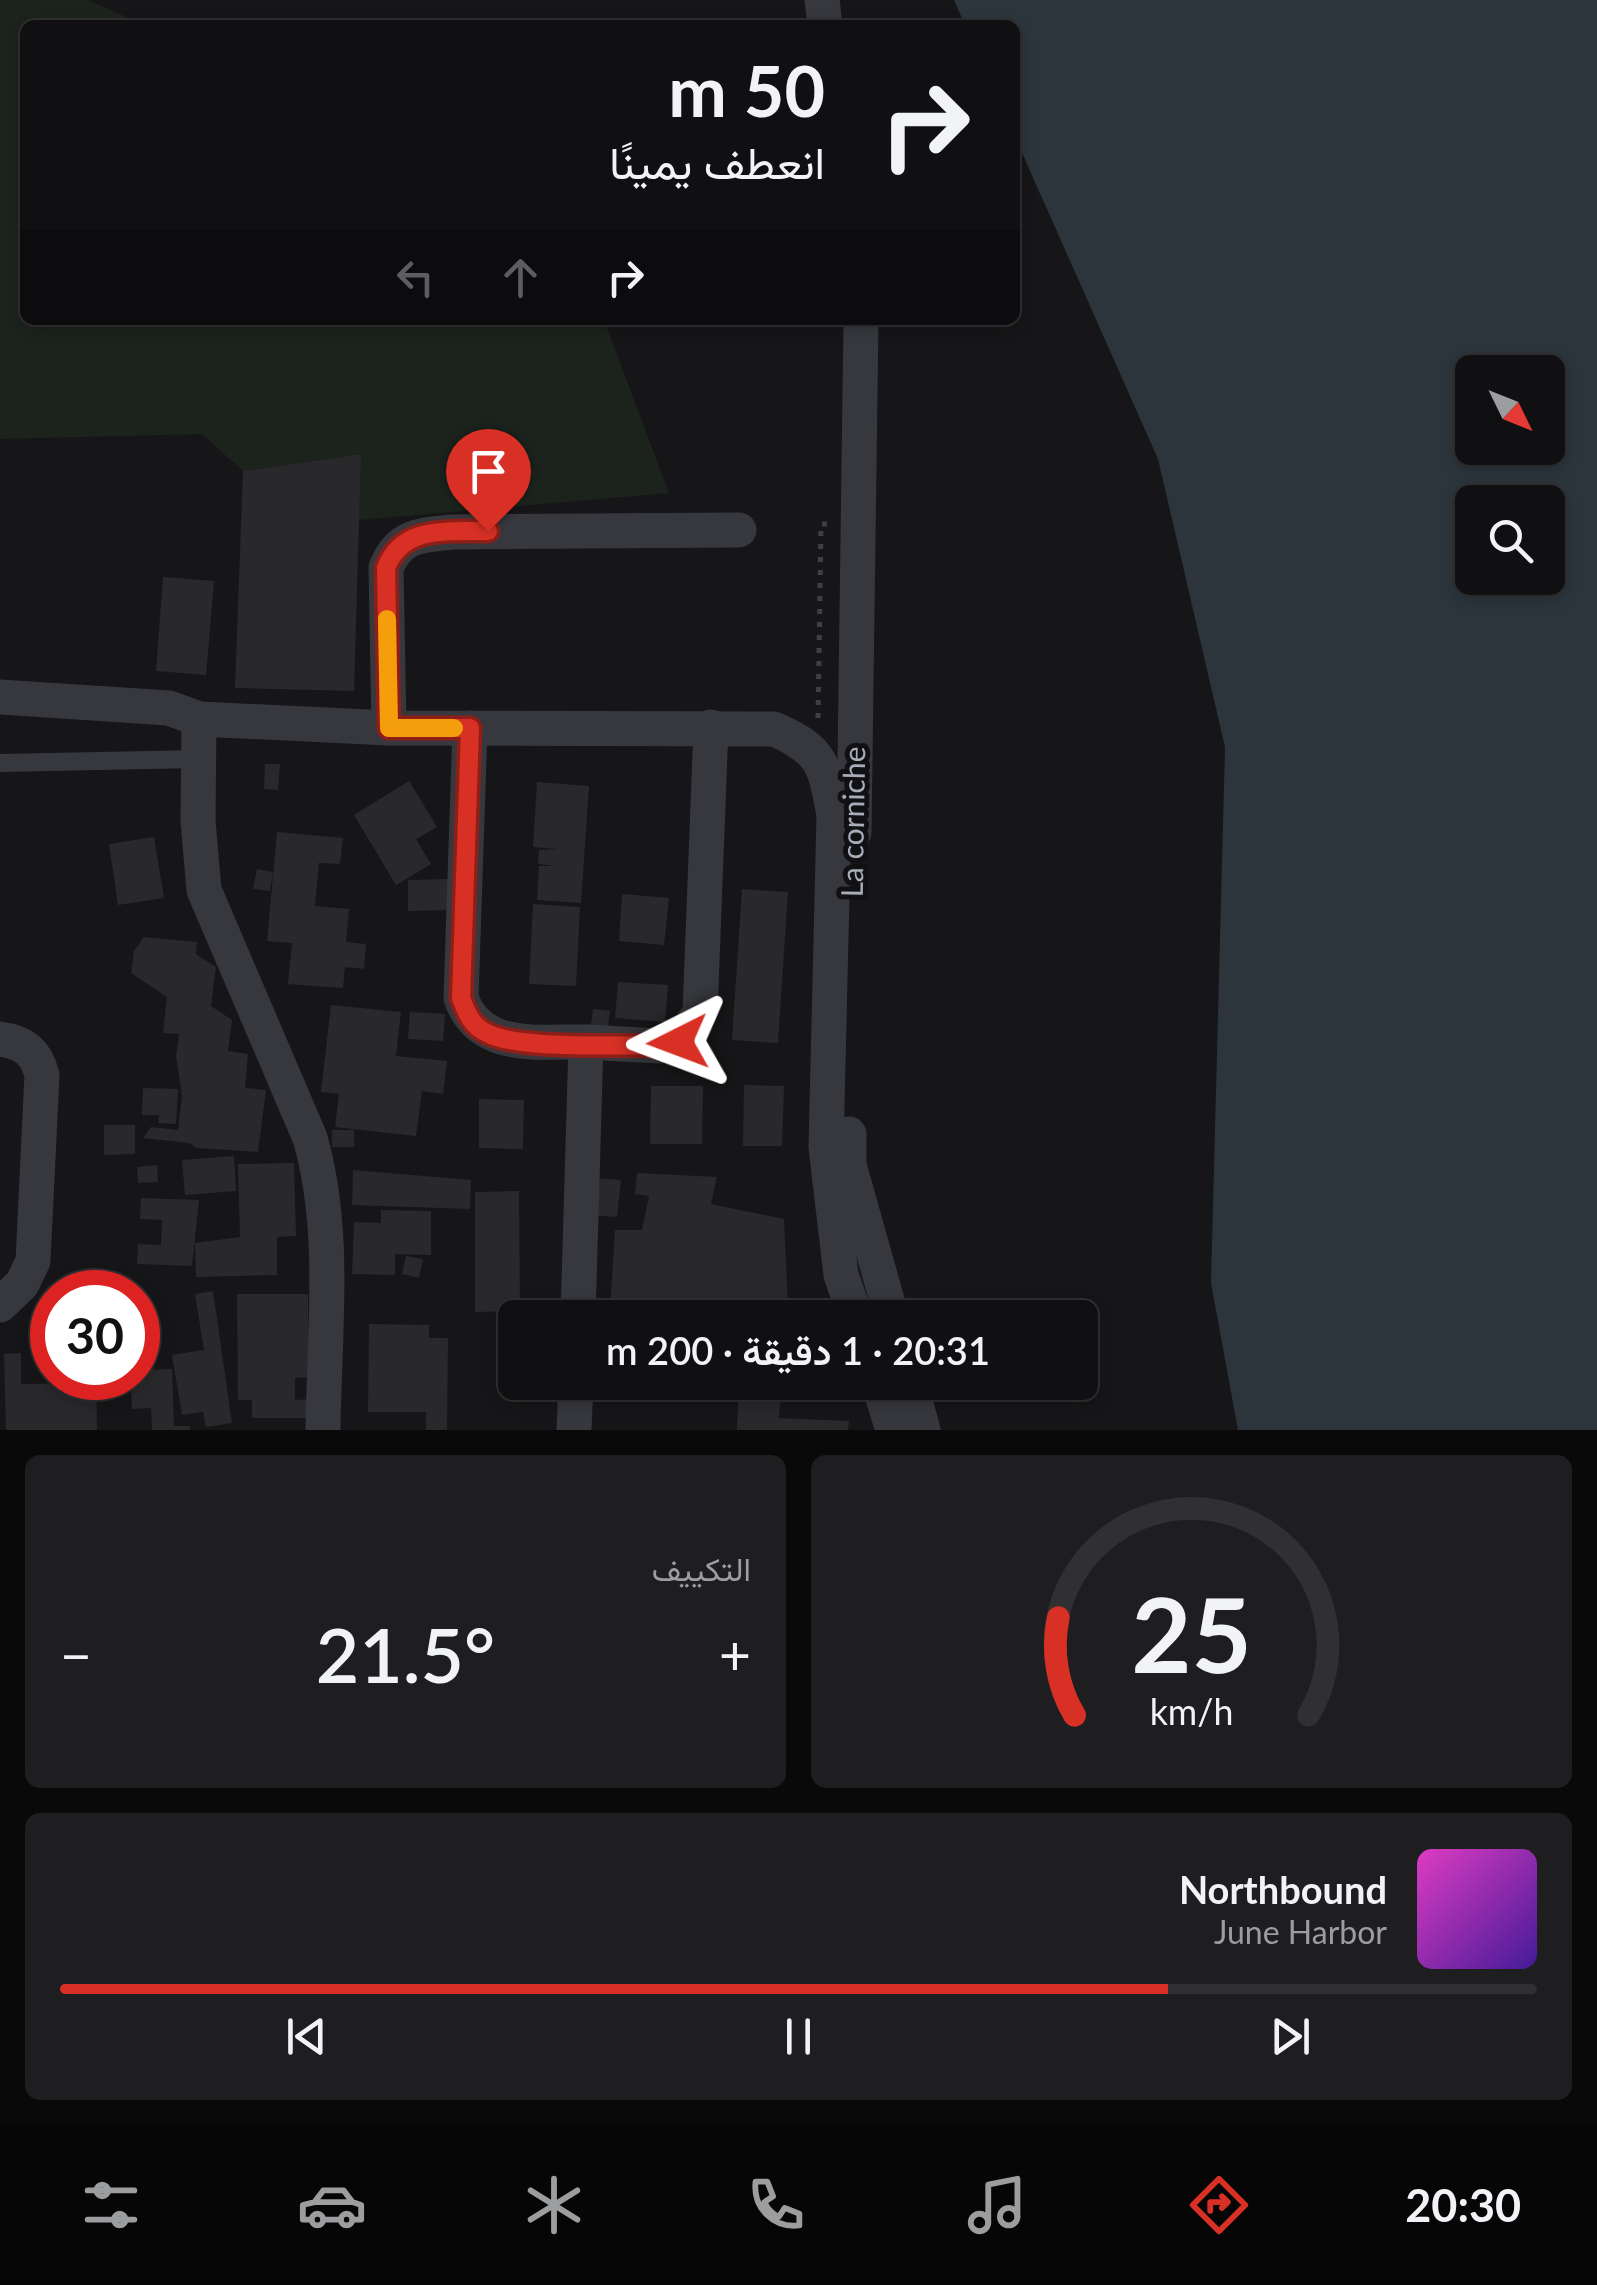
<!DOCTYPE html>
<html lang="ar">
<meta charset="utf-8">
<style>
body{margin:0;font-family:Lato,Vazirmatn,sans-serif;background:#1e1e20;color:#f1f3f6;direction:rtl;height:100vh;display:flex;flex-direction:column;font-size:38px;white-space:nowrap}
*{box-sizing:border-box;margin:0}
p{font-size:32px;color:#9c9d9f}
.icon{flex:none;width:55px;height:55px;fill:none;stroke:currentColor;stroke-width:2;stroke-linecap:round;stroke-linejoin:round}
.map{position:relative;height:1430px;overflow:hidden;direction:ltr}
.side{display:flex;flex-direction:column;gap:25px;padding:25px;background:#09090a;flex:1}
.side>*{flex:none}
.top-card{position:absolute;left:20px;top:20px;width:1000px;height:305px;border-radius:15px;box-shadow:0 5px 15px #0003,0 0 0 2px #303032;direction:rtl;background:#101012;color:#f1f3f6;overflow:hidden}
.needle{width:65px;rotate:133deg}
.controls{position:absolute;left:1455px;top:355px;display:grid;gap:20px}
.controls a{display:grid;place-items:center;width:110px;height:110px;border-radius:15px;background:#101012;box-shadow:0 5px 15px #0003,0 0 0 2px #303032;font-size:50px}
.speed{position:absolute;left:30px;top:1270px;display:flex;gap:20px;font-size:50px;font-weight:700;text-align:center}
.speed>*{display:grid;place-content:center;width:130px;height:130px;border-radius:50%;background:#101012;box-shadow:0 5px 15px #0003,0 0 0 2px #303032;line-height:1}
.speed .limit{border:15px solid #d22;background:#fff;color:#111}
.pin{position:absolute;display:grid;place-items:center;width:85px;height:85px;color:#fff;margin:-102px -42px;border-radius:50% 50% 50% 0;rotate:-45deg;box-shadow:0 0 10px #0007}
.pin .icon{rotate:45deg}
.me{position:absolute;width:110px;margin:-55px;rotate:267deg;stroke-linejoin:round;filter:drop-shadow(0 0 8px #0008)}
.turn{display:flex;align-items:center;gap:35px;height:210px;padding:0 30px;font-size:45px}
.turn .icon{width:130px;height:130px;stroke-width:2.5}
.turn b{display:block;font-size:70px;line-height:85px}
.lanes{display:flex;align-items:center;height:95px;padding:0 30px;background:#0003;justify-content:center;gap:50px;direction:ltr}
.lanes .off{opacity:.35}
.big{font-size:75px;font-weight:600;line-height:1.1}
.side .widget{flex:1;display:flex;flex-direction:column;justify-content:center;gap:15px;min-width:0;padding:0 35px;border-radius:15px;background:#1e1e20}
.side .dial{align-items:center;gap:0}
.dial svg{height:260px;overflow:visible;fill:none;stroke:#303032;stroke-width:7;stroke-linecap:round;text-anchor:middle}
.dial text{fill:#f1f3f6;stroke:none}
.song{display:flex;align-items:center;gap:30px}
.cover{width:120px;height:120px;border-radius:15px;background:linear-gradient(135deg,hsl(310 70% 55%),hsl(260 70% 35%))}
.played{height:10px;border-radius:5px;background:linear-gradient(90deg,#d93025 75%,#303032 75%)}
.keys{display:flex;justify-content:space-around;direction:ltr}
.heat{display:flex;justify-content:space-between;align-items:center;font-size:55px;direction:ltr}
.side .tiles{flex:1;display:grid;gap:25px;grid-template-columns:1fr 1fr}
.widget:last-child{grid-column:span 2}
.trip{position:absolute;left:498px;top:1300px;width:600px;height:100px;border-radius:15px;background:#101012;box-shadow:0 5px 15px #0003,0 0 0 2px #303032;font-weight:600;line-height:100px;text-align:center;direction:rtl}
.dock{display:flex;height:160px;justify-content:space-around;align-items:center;background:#060607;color:#9c9d9f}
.dock .icon{width:70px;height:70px}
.dock .current{color:#d93025}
.dock b{font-size:45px;color:#f1f3f6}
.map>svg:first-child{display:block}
.green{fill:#1c231d}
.water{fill:#2c353c;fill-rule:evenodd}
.building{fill:#29292c}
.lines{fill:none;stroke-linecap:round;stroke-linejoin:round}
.path{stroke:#3d3f44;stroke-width:5;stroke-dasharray:5 8;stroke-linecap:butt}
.lane{stroke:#37383d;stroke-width:18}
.street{stroke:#37383d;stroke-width:35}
.route-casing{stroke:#8d1f18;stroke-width:25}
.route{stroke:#d93025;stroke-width:18}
.slow{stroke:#f59e0b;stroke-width:18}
.labels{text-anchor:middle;stroke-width:10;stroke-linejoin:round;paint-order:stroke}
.street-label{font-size:30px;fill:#a8adb8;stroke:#111113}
</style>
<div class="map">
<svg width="1597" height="1430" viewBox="0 0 1597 1430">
<rect width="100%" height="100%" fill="#161618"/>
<polygon class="green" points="0,0 88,0 144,25 25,25 25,320 604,320 669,493 359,520 360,454 243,471 202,434 0,439"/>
<path class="water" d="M954 0H1597V1430H1238L1211 1283 1225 747 1158 459 1015 137V25H965ZM1472 372H1548V448H1472ZM1472 502H1548V578H1472Z"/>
<g class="building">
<polygon points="361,454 354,691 235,688 243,471"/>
<polygon points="163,577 214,581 206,675 156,671"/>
<polygon points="265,764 280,764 278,790 264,789"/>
<polygon points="409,781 437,827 416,839 431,864 396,885 354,815"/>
<polygon points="537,782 589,786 581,903 537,900 539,866 557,866 538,864 539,850 558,849 533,847"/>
<polygon points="277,832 343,838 340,864 319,863 315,906 349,909 346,942 366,944 364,969 345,967 343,988 288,984 292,943 267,941"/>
<polygon points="154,837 164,898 118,905 109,844"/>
<polygon points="257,869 273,872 270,891 253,889"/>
<polygon points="449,879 450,910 408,911 408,880"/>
<polygon points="742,889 788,892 778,1043 732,1040"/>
<polygon points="622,894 669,898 664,945 619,941"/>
<polygon points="533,904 580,907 576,986 529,984"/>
<polygon points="144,937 197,942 196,954 216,967 211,1006 232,1020 228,1051 248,1054 245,1088 266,1090 258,1152 197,1148 189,1143 143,1138 151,1127 178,1130 182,1096 176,1056 179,1034 163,1033 167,997 131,973 134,951"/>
<polygon points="618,982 668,985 665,1022 615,1018"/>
<polygon points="331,1005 401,1012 396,1056 447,1061 443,1094 422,1091 416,1136 335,1127 339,1094 321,1092"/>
<polygon points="593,1009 610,1011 607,1033 590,1031"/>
<polygon points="410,1012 445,1014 443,1041 408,1039"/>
<polygon points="744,1085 784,1086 782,1146 743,1146"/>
<polygon points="651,1086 703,1086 702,1144 650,1144"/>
<polygon points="143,1088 178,1089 176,1124 158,1123 159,1115 142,1115"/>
<polygon points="479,1099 524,1100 523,1149 479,1148"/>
<polygon points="104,1125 135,1125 135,1154 104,1155"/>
<rect x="332" y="1130" width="22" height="17"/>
<polygon points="234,1156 236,1191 185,1195 182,1160"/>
<polygon points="294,1163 296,1236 277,1237 277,1275 196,1277 195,1243 240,1237 238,1164"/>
<polygon points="157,1165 158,1182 138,1183 137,1167"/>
<polygon points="353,1170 471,1180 470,1209 352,1205"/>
<polygon points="637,1173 717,1177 711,1204 784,1219 788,1308 764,1308 763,1318 698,1318 699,1306 610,1310 615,1230 642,1230 649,1196 635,1194"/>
<polygon points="594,1178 621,1180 617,1217 590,1215"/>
<polygon points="519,1191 520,1311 475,1312 475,1192"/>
<polygon points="141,1198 199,1200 192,1266 137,1264 138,1244 161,1245 162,1220 140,1219"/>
<polygon points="381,1210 431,1211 431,1255 395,1254 395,1275 352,1274 354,1222 381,1223"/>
<polygon points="406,1256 423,1259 419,1278 402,1274"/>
<polygon points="213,1291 232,1423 206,1427 203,1412 182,1415 172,1355 204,1350 195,1294"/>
<polygon points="237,1294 308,1294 309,1377 295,1378 295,1400 313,1399 313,1418 252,1418 252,1400 238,1400"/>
<polygon points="369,1324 429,1325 429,1338 448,1338 447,1430 426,1430 426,1412 368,1412"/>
<polygon points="21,1353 21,1384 96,1383 97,1430 6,1430 4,1354"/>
<polygon points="172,1369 174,1426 190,1426 190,1430 152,1430 151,1408 132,1409 131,1390 101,1391 101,1378 138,1378 138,1370"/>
<polygon points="739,1382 829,1382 828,1396 781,1394 779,1418 849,1421 848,1430 737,1430"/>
</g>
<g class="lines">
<polyline class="path" points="818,718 821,524 830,524"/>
<polyline class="lane" points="0,763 199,759"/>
<g class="street">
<polyline points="822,0 825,25"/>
<path d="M0 697 169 708 199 719 389 728 774 729C823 750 825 766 834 815L826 1147 841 1275 856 1318"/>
<path d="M199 719 198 821 204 890 310 1138C337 1232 324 1334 323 1430"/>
<path d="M389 728 386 568C399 535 420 535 453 532L739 530"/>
<path d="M470 728 461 998C480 1052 539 1041 586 1042"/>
<polyline points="854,832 861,320"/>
<path d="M0 1039C24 1042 36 1052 42 1075L33 1261 22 1284 0 1305"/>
<polyline points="849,1134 849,1165 892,1318"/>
<polyline points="578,1318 586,1042 660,1046 678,1042 700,1013 711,727"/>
<polyline points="878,1382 893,1430"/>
<polyline points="910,1382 923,1430"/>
<polyline points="574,1430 576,1382"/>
</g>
</g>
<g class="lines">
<g class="route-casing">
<path id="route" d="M488 531C448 532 402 525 386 568L389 728H470L461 998C467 1014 472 1027 489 1034 523 1050 619 1044 660 1046L678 1042"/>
</g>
<use href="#route" class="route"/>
<polyline class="slow" points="387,619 389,728 454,728"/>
</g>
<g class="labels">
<g class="street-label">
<text transform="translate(854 822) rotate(-89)" y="10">La corniche</text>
</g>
</g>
</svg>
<div class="controls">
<a><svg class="needle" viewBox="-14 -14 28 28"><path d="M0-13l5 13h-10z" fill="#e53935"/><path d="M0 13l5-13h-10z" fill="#9c9d9f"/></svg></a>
<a><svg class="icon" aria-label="search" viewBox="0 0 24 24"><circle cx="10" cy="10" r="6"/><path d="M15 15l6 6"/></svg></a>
</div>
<div class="speed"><div class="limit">30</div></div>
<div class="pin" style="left:488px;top:531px;background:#d93025"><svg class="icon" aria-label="arrive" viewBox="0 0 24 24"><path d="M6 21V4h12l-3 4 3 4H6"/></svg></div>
<svg class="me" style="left:678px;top:1042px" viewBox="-20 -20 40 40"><path d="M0-17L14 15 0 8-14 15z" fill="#d93025" stroke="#fff" stroke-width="4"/></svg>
<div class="trip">20:31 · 1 دقيقة · 200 m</div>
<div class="top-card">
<div class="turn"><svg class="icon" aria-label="right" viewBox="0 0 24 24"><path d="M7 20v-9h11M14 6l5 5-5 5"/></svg><div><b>50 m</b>انعطف يمينًا</div></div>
<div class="lanes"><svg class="icon off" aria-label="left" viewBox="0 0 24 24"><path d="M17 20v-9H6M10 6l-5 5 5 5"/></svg><svg class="icon off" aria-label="ahead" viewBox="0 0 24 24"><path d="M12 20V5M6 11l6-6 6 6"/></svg><svg class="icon" aria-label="right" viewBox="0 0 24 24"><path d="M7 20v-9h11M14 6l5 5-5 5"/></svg></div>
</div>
</div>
<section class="side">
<div class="tiles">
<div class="widget dial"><svg viewBox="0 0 100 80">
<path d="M14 69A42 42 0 1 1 86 69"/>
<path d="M14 69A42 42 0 0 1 9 39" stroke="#d93025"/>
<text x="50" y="56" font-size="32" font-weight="700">25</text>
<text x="50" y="72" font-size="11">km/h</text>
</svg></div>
<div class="widget"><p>التكييف</p>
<div class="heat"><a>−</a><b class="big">21.5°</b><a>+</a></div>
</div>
<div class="widget">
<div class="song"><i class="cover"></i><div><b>Northbound</b><p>June Harbor</p></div></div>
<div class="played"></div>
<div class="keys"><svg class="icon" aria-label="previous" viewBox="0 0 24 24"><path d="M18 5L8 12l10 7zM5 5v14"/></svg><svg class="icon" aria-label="pause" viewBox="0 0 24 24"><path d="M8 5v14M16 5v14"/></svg><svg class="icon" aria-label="next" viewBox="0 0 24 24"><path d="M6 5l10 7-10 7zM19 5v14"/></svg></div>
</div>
</div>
</section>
<nav class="dock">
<b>20:30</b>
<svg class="icon current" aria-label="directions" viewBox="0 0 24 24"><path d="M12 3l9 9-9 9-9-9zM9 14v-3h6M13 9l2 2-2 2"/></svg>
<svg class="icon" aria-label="music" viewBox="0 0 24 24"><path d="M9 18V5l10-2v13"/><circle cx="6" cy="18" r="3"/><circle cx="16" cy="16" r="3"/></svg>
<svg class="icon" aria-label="phone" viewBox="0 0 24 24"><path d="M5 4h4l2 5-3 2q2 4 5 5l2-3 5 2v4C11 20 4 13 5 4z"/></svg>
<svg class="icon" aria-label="climate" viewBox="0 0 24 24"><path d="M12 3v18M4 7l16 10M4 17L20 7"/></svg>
<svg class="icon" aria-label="car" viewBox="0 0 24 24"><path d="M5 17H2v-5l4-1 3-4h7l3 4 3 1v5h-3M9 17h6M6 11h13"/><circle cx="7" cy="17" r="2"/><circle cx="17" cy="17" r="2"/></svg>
<svg class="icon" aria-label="filters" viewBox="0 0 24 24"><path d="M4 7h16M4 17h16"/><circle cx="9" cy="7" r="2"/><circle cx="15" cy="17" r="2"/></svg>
</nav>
